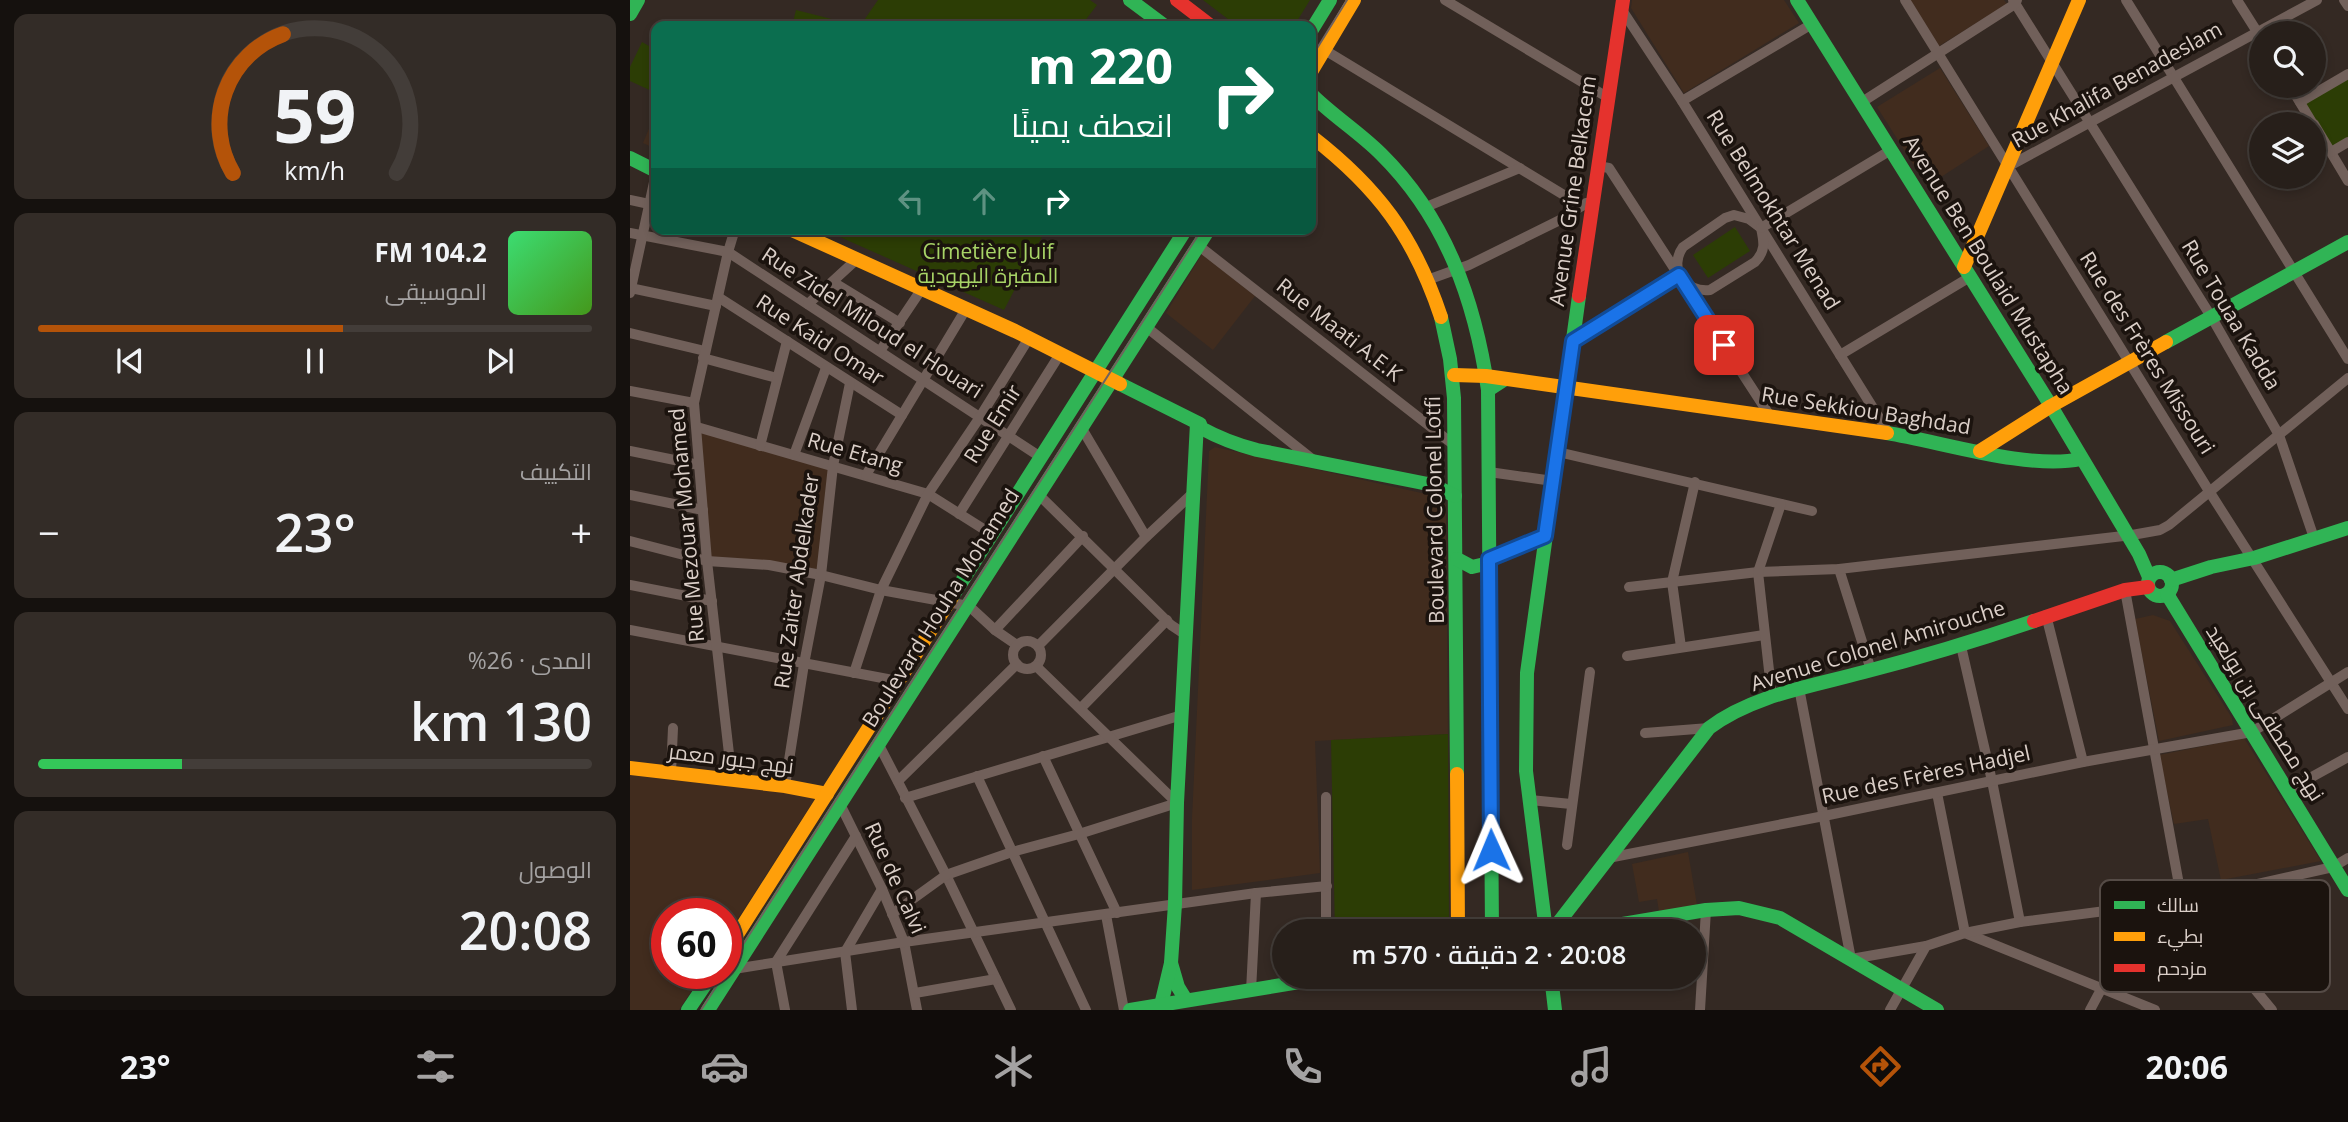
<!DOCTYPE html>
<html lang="ar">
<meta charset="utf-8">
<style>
body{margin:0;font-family:"Open Sans",Cairo,sans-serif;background:#332c27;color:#f1f3f6;direction:rtl;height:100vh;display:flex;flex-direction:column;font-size:26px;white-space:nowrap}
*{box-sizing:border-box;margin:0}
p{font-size:23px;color:#a4a2a2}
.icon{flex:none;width:38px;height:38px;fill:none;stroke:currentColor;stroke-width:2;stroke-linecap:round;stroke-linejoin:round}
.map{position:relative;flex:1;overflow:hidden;direction:ltr}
.sheet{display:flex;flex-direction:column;gap:14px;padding:14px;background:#15110e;width:630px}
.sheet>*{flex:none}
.guide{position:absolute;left:21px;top:21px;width:665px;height:214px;border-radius:14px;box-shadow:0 4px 10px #0003,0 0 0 2px #433d39;direction:rtl;background:#0b6e4f;color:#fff;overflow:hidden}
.tools{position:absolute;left:1619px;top:21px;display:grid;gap:14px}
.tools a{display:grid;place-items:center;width:77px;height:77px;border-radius:50%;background:#271f1a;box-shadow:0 4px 10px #0003,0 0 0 2px #433d39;font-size:35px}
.speed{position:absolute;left:21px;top:898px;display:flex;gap:14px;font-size:35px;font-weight:700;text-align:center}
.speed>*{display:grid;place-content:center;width:91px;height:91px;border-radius:50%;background:#271f1a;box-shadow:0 4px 10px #0003,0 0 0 2px #433d39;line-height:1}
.speed .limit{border:10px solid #d22;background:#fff;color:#111}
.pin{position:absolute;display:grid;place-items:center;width:60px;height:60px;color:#fff;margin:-30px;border-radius:14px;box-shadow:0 4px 10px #0006}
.me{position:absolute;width:77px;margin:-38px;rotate:359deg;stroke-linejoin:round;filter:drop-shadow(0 0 5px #0008)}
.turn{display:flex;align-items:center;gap:24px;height:147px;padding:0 28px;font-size:32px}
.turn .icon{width:91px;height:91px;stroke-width:2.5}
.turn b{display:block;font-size:49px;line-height:60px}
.lanes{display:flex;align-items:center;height:66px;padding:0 28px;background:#0003;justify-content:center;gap:35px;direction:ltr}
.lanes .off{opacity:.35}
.big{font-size:52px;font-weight:600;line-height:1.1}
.sheet .tile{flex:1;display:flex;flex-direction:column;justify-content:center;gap:10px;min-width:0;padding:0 24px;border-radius:14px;background:#332c27}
.sheet .dial{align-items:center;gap:0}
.dial svg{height:182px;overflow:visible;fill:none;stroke:#433d39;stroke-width:7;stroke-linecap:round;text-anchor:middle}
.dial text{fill:#f1f3f6;stroke:none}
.song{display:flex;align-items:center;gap:21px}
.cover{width:84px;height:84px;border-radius:10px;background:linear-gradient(135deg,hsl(140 70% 55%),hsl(100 70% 35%))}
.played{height:7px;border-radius:4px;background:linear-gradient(90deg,#b45309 55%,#433d39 55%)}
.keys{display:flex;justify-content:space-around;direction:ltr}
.heat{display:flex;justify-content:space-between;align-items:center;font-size:38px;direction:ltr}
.charge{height:10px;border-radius:5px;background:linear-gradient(90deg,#34c759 26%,#433d39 0)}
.trip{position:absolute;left:642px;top:919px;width:434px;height:70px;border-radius:35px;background:#271f1a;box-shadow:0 4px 10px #0003,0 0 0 2px #433d39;font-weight:600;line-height:70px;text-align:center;direction:rtl}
.tab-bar{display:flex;height:112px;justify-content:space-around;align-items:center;background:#100c0a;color:#a4a2a2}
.tab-bar .icon{width:49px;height:49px}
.tab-bar .active{color:#b45309}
.tab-bar b{font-size:32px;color:#f1f3f6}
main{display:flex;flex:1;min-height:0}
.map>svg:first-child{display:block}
.built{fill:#412c1e}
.green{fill:#2c3d05}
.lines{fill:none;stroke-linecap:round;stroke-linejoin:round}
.street{stroke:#71605a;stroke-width:10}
.fast{stroke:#30b455;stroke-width:14}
.slow{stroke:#ff9f0a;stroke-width:14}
.jam{stroke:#e5322d;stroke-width:14}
.tram{stroke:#70625d;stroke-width:2}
.route-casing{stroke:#114b97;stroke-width:18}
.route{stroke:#1a73e8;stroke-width:12}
.labels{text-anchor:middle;stroke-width:7;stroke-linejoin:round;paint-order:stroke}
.street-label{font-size:21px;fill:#dbcfc8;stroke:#1b130e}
.park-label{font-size:21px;fill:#a8d467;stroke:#1b130e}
.key{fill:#1b130e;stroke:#554b46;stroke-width:2}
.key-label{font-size:19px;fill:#dbcfc8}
</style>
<main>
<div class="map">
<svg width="1718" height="1010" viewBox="0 0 1718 1010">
<rect width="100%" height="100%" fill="#342923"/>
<g class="built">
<polygon points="1002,0 1154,0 1169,23 1054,93 1001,8"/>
<polygon points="1280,0 1374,0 1377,4 1309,46"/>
<polygon points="1310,68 1359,146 1297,186 1247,107"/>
<polygon points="26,112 26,149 13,143"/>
<polygon points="572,254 625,296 583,350 536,313"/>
<polygon points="67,427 203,466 191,575 77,561"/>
<polygon points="585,447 805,496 816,505 818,734 685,741 690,873 562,890 562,819 579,451"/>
<polygon points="1523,615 1540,621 1602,718 1603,725 1529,741 1505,619"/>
<polygon points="1614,738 1691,861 1591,880 1578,819 1544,824 1529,755"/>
<polygon points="0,775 183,795 186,797 96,937 96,914 37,914 37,973 73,973 49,1010 0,1010"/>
<polygon points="1058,852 1067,905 1029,911 1027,899 1009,902 1002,864"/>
</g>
<g class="green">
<polygon points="248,0 460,0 467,5 451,26 230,26"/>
<polygon points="573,0 680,0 664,26 607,26"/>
<polygon points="166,10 229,26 162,26"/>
<polygon points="26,35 26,93 0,81 0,67 12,42 19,46"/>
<polygon points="1718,78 1718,139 1702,148 1675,104"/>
<polygon points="1105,227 1120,251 1078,278 1063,255"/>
<polygon points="192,229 416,229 374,310"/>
<polygon points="818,734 819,926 816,931 705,931 701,740"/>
</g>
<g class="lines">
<g class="street">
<polyline points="815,0 977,97"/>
<polyline points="1275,0 1579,491 1718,709"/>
<polyline points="1383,0 1582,318 1649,435 1684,538"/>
<polyline points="1496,0 1718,359"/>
<polyline points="1607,0 1631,38"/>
<polyline points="1714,0 1718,6"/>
<polyline points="992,10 1052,101 1258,432"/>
<polyline points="693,49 952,206"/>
<polyline points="1660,86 1683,124"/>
<polyline points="1052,101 1182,24"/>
<polyline points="1232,102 1385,4 1387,0"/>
<polyline points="1670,102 1718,74"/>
<polyline points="1684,124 1718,181"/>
<polyline points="1701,152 1718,142"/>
<polyline points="968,166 979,168 1140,416"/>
<polyline points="1379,166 1687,0"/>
<polyline points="0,200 19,204"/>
<polyline points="796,207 890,168"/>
<path d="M1104 215 1119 219 1131 228C1134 242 1136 251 1125 262L1080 290C1055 293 1038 268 1053 247L1095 218Z"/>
<polyline points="1131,228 1261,150"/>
<polyline points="0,233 98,252 412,458"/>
<polyline points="569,246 824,445"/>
<polyline points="800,279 839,265 932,219 956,203"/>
<polyline points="203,282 270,323"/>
<polyline points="0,288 86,306"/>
<polyline points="0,293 26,173"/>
<polyline points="88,297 272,415"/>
<polyline points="178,304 227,259"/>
<polyline points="515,326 682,459"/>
<polyline points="0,333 75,351"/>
<polyline points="943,341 1049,275"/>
<polyline points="250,351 291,290"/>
<polyline points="1210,355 1340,277"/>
<polyline points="73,358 147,378"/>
<polyline points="0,391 64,403"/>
<polyline points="67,427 298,494 363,535"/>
<polyline points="451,427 516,537"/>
<polyline points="130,446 157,341"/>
<polyline points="0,451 69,465"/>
<polyline points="928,452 1182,511"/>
<polyline points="164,455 196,368"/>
<polyline points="859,472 923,481"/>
<polyline points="236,475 336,309"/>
<polyline points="408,494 541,625 556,635"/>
<polyline points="0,495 73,510"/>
<polyline points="329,514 430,354"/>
<polyline points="0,541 77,561 139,565 191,575 251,590 339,606 365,630 387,645"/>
<polyline points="859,559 915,535"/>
<polyline points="1209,569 1241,670"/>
<polyline points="0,585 82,601"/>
<polyline points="999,587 1128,572 1209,569 1502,535 1530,530 1539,525 1718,378"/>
<polyline points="1495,590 1552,901 1642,1010"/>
<polyline points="1416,615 1453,762"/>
<polyline points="0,630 268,681"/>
<polyline points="365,630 453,536"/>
<circle cx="397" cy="655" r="14"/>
<polyline points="408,646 516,537 562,494"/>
<polyline points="1331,646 1362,781 1390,922"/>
<polyline points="1051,647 1042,582 1065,482"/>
<polyline points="997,656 1134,635"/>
<polyline points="224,673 251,590 298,494 350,417 399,338"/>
<polyline points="1169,688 1221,959 1296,946"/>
<polyline points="1142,697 1128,572 1151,504"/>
<polyline points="451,708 537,620"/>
<polyline points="1015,733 1079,728"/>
<polyline points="249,745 316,875 381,1010"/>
<polyline points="413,756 487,913"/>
<polyline points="41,772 43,728"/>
<polyline points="347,776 456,1010"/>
<polyline points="102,780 77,561 64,403 98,252 105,229"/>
<polyline points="268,781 387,664"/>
<polyline points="155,786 174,664 191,575 203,466 220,383"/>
<polyline points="1658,790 1718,757"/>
<polyline points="1307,793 1335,933 1525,1010"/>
<polyline points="275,798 552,715"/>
<polyline points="900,800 941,804"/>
<polyline points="209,802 252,889 274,942 287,1010"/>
<polyline points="937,845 960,672"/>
<polyline points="978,858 1194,816 1453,762 1622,732 1718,672"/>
<polyline points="262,914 316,875 382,852 449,834 547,803 406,666"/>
<polyline points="476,915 494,1010"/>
<polyline points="696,931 696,797"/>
<polyline points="104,969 274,942 626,893 697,886"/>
<polyline points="621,991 626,893"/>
<polyline points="285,993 366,979"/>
<polyline points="155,1010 146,962 226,836"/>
<polyline points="222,1010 215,952 252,889"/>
<polyline points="1070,1010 1076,910"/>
<polyline points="1260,1010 1296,946 1335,933 1390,922 1552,901 1703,867 1718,858"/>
<polyline points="1460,1010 1515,907"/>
</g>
<g class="fast">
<polyline points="500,0 535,26"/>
<polyline points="1167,0 1421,406 1509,554 1519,577"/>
<polyline points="0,14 8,0"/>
<polyline points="681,31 700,0"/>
<path d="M681 94C703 116 729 132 751 154 816 218 845 301 858 390L862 931"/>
<polyline points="0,158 26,171"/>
<polyline points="811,317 820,359 824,398 827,774"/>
<polyline points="1536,342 1718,242"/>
<path d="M490 384 570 424 571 428C589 438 608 445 627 450L803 485 825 496"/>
<polyline points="858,390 875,379"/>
<path d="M1257 433C1312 442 1398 470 1451 459"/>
<polyline points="827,559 842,567 859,563"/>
<circle cx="1530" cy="584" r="12"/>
<polyline points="1541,580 1581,567 1624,558 1718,528"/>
<polyline points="1537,594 1718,890"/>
<polyline points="322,597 556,229"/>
<polyline points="916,931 896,771 897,673 949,296"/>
<path d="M922 931 1079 728C1122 695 1183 686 1234 672 1292 657 1348 640 1404 621"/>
<polyline points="951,931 1076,910 1109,908 1150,918 1307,1010"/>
<polyline points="541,963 548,987 556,1000"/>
<polyline points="921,976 925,1010"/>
<polyline points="531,1005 541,963 545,904 547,803 567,423"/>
<polyline points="58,1010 83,973"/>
<polyline points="78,1010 579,229"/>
<polyline points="500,1010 706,976"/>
</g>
<g class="slow">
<polyline points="681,72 724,0"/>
<path d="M681 136C748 188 784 236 811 317"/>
<polyline points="160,229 385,331 490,384"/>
<polyline points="1334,267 1449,0"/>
<polyline points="824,375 856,376 1257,433"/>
<polyline points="1350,451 1421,406 1536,342"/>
<polyline points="0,768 155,786 197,794"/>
<polyline points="827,774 828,931"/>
<polyline points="96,952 322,597"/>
</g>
<g class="jam">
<polyline points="547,0 581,26"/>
<polyline points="949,296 993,0"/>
<polyline points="1404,621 1495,590 1518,587"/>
</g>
<g class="tram">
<polyline points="681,58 717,0"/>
<polyline points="96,971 572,229"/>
<polyline points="71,1010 95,973"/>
</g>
</g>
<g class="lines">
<g class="route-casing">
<polyline id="route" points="861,850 859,559 915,536 943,341 1049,275 1094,345"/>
</g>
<use href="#route" class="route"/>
</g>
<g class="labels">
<g class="street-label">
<text transform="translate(1487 85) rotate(-29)" y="7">Rue Khalifa Benadeslam</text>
<text transform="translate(943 191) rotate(-82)" y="7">Avenue Grine Belkacem</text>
<text transform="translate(1143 210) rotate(58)" y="7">Rue Belmokhtar Menad</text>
<text transform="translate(1358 265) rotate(58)" y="7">Avenue Ben Boulaid Mustapha</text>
<text transform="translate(1601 315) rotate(59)" y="7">Rue Touaa Kadda</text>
<text transform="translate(242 323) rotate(33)" y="7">Rue Zidel Miloud el Houari</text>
<text transform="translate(709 330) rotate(38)" y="7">Rue Maati A.E.K</text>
<text transform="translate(190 340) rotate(33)" y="7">Rue Kaid Omar</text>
<text transform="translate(1517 353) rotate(58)" y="7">Rue des Frères Missouri</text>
<text transform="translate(1236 411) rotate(9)" y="7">Rue Sekkiou Baghdad</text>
<text transform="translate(363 424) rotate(-58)" y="7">Rue Emir</text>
<text transform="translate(225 453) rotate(16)" y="7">Rue Etang</text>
<text transform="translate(805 510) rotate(-91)" y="7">Boulevard Colonel Lotfi</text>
<text transform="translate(57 525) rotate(-95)" y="7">Rue Mezouar Mohamed</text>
<text transform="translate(167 581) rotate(-82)" y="7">Rue Zaiter Abdelkader</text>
<text transform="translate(311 608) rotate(-58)" y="7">Boulevard Houha Mohamed</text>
<text transform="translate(1248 646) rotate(-17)" y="7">Avenue Colonel Amirouche</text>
<text transform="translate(1635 713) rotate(58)" y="7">نهج مصطفى بن بولعيد</text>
<text transform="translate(101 759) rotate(7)" y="7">نهج جبور معمر</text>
<text transform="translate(1296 775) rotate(-12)" y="7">Rue des Frères Hadjel</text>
<text transform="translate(265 878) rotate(66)" y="7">Rue de Calvi</text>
</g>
<g class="park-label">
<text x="358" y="259">Cimetière Juif<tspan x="358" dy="24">المقبرة اليهودية</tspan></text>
</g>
</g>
<rect x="1470" y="880" width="230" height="112" rx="10" class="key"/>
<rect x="1484" y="901" width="31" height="8" fill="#30b455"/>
<rect x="1484" y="932" width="31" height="9" fill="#ff9f0a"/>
<rect x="1484" y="964" width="31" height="8" fill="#e5322d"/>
<g class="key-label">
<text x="1527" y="912">سالك</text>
<text x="1527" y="943">بطيء</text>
<text x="1527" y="975">مزدحم</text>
</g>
</svg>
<div class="tools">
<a><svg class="icon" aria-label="search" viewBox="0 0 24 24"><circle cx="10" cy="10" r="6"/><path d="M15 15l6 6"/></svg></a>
<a><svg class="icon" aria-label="layers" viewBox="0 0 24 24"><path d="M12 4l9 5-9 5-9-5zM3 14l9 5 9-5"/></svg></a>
</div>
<div class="speed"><div class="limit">60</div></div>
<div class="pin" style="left:1094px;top:345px;background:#d93025"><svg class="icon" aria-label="arrive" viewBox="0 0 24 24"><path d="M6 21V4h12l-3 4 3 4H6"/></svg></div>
<svg class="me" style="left:861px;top:850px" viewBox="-20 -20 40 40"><path d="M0-17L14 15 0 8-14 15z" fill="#1a73e8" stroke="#fff" stroke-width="4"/></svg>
<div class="trip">20:08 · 2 دقيقة · 570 m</div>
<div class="guide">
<div class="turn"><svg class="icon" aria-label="right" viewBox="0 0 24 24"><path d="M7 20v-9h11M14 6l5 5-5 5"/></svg><div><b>220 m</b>انعطف يمينًا</div></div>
<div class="lanes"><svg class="icon off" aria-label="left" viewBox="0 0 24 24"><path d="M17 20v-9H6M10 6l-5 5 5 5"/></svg><svg class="icon off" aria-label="ahead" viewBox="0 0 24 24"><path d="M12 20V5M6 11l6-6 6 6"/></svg><svg class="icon" aria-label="right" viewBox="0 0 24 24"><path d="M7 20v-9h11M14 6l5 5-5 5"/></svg></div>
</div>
</div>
<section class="sheet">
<div class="tile dial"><svg viewBox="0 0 100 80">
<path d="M14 69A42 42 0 1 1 86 69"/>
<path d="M14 69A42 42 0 0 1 36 8" stroke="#b45309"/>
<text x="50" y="56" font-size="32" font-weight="700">59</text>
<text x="50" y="72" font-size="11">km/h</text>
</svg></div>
<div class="tile">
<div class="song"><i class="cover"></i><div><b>104.2 FM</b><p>الموسيقى</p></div></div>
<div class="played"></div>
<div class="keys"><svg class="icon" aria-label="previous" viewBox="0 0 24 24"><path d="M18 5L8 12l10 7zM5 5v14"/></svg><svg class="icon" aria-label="pause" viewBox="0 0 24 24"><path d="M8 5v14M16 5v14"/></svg><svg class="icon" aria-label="next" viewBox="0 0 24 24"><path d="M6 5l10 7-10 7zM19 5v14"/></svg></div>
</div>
<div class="tile"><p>التكييف</p>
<div class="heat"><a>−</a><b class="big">23°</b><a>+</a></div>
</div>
<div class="tile"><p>المدى · 26%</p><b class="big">130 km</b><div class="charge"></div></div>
<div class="tile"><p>الوصول</p><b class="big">20:08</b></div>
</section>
</main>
<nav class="tab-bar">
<b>20:06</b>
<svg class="icon active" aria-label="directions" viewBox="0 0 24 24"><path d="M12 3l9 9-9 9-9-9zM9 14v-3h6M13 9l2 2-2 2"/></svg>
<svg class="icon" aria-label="music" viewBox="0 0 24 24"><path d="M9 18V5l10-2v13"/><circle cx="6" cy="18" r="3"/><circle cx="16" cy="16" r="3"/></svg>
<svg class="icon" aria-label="phone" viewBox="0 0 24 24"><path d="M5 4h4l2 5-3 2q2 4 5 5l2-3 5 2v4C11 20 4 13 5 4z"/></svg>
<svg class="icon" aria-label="climate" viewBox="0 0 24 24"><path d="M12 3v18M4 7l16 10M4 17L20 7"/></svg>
<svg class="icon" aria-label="car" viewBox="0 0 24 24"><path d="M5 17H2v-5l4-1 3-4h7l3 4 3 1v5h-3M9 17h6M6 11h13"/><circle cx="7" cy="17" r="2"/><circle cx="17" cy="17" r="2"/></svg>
<svg class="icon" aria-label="filters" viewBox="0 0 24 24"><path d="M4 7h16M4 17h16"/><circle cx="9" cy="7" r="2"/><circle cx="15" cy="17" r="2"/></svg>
<b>23°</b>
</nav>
